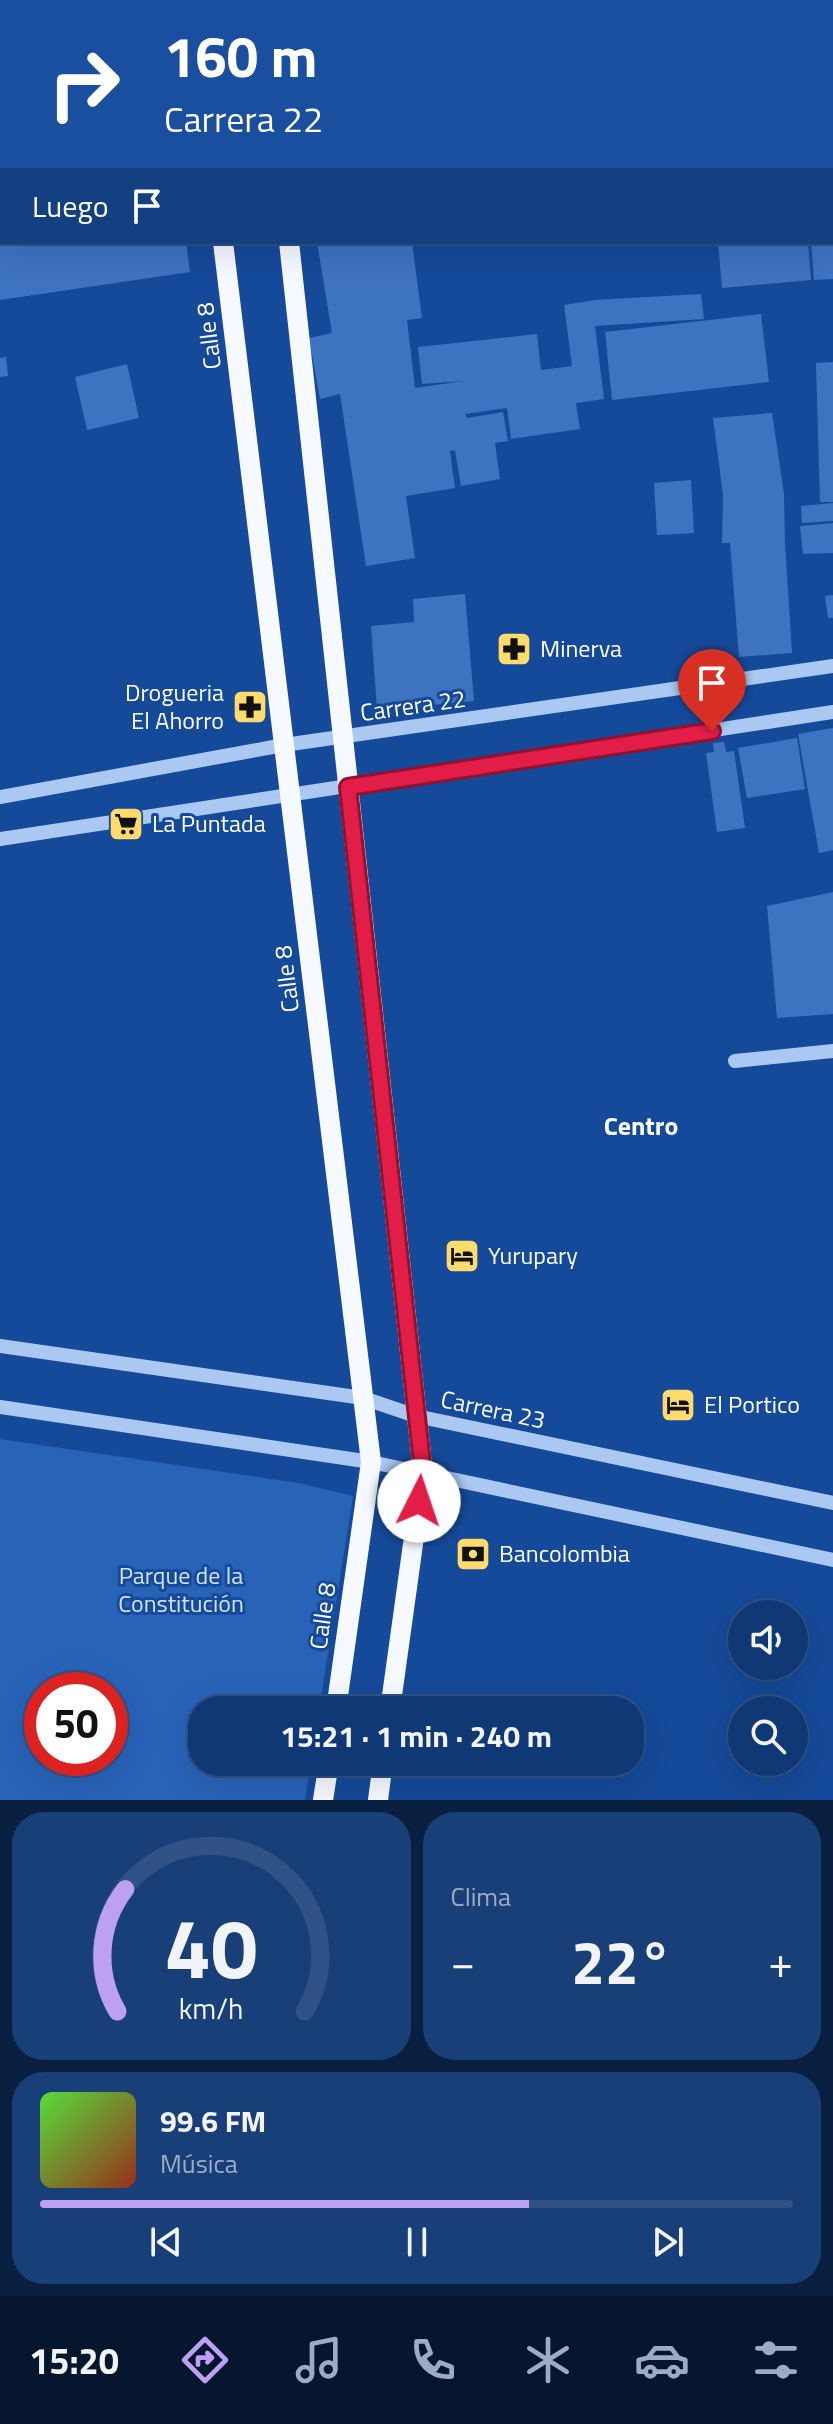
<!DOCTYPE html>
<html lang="es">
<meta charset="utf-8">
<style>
body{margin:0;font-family:"Titillium Web",sans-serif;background:#193f79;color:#f1f3f6;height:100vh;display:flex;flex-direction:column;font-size:30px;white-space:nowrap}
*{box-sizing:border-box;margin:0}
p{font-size:26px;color:#9cacc5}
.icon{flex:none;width:44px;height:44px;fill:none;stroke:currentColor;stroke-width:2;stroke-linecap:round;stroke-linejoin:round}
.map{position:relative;height:1800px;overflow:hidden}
.sheet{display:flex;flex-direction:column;gap:12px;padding:12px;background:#091f40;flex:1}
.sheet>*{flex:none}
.hud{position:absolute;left:0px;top:0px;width:834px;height:244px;box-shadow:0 8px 32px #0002,0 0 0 2px #305286;background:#1a4fa0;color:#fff;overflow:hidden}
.tools{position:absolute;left:728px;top:1600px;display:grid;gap:16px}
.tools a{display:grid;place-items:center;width:80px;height:80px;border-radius:50%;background:#103874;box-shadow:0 8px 32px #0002,0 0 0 2px #305286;font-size:40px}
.speed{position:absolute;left:24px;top:1672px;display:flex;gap:16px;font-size:40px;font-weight:700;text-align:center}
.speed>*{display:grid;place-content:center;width:104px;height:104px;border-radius:50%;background:#103874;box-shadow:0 8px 32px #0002,0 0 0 2px #305286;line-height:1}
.speed .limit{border:12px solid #d22;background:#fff;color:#111}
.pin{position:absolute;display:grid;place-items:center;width:68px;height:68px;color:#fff;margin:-82px -34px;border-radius:50% 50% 50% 0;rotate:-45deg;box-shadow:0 0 8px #0007}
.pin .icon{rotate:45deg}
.me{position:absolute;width:88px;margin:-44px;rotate:4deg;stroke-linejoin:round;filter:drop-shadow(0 0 6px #0008)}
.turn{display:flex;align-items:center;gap:28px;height:168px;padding:0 32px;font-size:36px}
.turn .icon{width:104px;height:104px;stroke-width:2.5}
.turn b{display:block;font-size:56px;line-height:68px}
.then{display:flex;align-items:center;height:76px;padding:0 32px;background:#0003;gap:16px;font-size:30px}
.big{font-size:60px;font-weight:700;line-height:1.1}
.sheet .widget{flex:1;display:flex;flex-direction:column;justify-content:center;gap:12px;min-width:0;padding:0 28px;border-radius:32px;background:#193f79}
.sheet .dial{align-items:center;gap:0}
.dial svg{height:208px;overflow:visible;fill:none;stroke:#305286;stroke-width:7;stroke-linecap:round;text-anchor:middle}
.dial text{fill:#f1f3f6;stroke:none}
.song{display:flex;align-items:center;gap:24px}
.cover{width:96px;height:96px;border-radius:12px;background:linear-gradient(135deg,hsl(110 70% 55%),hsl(10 70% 35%))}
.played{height:8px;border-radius:4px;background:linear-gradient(90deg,#bca0f2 65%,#305286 65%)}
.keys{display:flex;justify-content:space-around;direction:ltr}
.heat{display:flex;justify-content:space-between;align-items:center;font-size:44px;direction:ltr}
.sheet .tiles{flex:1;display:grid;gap:12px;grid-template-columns:1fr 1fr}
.widget:last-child{grid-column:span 2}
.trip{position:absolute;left:188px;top:1696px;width:456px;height:80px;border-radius:32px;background:#103874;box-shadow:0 8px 32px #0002,0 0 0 2px #305286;font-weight:700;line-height:80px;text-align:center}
.tab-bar{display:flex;height:128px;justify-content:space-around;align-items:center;background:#06162e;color:#9cacc5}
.tab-bar .icon{width:56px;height:56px}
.tab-bar .current{color:#bca0f2}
.tab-bar b{font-size:36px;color:#f1f3f6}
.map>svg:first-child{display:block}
.green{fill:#2963b8;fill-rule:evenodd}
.building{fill:#3e73c1}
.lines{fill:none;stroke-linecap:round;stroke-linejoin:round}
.minor{stroke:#aac8f2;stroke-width:14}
.major{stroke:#f6f9ff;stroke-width:20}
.route-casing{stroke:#92132f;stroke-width:20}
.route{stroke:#e11d48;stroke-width:14}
.labels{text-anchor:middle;stroke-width:6;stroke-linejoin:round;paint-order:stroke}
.street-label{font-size:24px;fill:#fff;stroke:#154a9a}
.poi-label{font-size:24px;fill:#fff;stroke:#154a9a;text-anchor:start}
.park-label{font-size:24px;fill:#d2e4fd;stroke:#154a9a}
.neighbourhood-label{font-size:26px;font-weight:bold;fill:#fff;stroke:#154a9a}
</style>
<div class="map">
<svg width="833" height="1800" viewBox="0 0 833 1800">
<rect width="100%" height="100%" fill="#154a9a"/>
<path class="green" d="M0 1439 299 1483 353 1496 319 1710H202V1762H311L305 1800H0ZM42 1690H110V1758H42Z"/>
<g class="building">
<polygon points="12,242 186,242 190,272 0,300 0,244"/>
<polygon points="317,242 412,242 422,318 407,320 415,388 463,381 422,384 418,347 537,334 541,370 572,366 564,305 595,300 701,294 704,319 595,326 604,399 576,403 580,429 511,439 507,408 465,414 467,418 503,412 508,441 495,443 500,479 461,486 455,450 450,451 455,488 406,496 415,558 366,566 340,394 320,399 309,338 332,333"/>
<polygon points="718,242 808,242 811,280 722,288"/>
<polygon points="811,242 833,242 833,279 814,280"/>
<polygon points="761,314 769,382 612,400 605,332"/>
<polygon points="6,357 8,376 0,377 0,358"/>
<polygon points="833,362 833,502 820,502 816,363"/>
<polygon points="127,364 139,418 87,430 75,377"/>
<polygon points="772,413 784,494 785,543 792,653 739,657 730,543 722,543 723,495 713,418"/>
<polygon points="691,480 694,533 657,535 654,483"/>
<polygon points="833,503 833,521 802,523 801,506"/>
<polygon points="833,523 833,553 803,554 800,526"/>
<polygon points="465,594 474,701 377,710 371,626 414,622 413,599"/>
<polygon points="833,595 833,618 828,618 825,596"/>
<polygon points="833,728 833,850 819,853 798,734"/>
<polygon points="797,738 805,789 747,798 738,748"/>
<polygon points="724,742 726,752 734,751 745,828 717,832 706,753 714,752 713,743"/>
<polygon points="833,892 833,1014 777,1018 767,906"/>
</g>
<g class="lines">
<g class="minor">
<polyline points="0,797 284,745 833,666"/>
<polyline points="0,839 833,712"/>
<polyline points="735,1061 833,1051"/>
<polyline points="0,1346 363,1398 416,1416 833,1503"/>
<polyline points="0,1407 371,1462 833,1560"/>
</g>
<g class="major">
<polyline points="194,0 194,2"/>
<polyline points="262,0 263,2"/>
<polyline points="223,242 371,1462 336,1710"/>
<polyline points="289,242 423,1472 390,1710"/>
<polyline points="323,1800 329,1762"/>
<polyline points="378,1800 383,1762"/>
</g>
</g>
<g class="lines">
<g class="route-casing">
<polyline id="route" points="419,1501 423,1472 348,787 712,731"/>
</g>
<use href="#route" class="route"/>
</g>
<defs>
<g id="pharmacy-square" transform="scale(1.8)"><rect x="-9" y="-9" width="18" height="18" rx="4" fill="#ffdb6c" stroke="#154a9a"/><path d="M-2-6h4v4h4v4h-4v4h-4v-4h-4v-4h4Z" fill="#111"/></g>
<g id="supermarket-square" transform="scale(1.8)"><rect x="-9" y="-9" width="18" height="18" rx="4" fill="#ffdb6c" stroke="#154a9a"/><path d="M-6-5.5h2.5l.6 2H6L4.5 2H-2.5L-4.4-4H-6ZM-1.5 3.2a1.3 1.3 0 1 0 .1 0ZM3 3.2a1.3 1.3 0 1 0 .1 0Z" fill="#111"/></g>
<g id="hotel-square" transform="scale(1.8)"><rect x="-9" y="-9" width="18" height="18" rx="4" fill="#ffdb6c" stroke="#154a9a"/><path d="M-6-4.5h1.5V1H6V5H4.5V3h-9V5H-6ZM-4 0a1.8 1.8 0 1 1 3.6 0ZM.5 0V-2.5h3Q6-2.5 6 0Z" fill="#111"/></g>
<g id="bank-square" transform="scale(1.8)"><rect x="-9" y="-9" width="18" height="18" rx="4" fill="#ffdb6c" stroke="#154a9a"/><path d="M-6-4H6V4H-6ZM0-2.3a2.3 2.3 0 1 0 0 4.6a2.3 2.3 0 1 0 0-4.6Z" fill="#111"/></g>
</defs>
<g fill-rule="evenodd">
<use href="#pharmacy-square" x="514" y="649"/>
<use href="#pharmacy-square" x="250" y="707"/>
<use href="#supermarket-square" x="126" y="824"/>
<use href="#hotel-square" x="462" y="1256"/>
<use href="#hotel-square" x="678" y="1405"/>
<use href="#bank-square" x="473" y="1554"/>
</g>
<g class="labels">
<g class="street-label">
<text transform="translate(209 336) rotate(-97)" y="8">Calle 8</text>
<text transform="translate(413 706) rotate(-8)" y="8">Carrera 22</text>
<text transform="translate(287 979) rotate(-97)" y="8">Calle 8</text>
<text transform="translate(493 1410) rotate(12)" y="8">Carrera 23</text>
<text transform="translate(323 1616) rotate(-82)" y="8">Calle 8</text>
</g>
<g class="poi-label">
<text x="540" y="657">Minerva</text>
<text x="224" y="701" text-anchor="end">Drogueria<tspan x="224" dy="28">El Ahorro</tspan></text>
<text x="152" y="832">La Puntada</text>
<text x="488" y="1264">Yurupary</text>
<text x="704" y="1413">El Portico</text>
<text x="499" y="1562">Bancolombia</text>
</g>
<g class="park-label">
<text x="181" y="1584">Parque de la<tspan x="181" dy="28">Constitución</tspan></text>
</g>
<g class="neighbourhood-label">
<text x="641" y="1135">Centro</text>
</g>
</g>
</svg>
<div class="tools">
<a><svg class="icon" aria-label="sound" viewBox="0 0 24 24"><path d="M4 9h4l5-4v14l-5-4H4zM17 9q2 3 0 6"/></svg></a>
<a><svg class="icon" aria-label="search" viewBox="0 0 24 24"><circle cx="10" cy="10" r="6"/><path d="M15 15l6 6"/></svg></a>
</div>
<div class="speed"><div class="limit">50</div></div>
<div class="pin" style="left:712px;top:731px;background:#d93025"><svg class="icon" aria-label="arrive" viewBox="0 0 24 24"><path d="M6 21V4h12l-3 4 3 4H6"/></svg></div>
<svg class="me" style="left:419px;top:1501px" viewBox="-20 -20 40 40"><circle r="19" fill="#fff"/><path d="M0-13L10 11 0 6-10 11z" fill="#e11d48"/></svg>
<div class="trip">15:21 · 1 min · 240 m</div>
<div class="hud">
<div class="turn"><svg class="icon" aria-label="right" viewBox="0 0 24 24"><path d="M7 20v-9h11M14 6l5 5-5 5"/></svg><div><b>160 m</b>Carrera 22</div></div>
<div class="then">Luego<svg class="icon" aria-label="arrive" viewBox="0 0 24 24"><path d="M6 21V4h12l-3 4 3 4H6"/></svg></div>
</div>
</div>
<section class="sheet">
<div class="tiles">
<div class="widget dial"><svg viewBox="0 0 100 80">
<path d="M14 69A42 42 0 1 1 86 69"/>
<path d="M14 69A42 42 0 0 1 17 22" stroke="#bca0f2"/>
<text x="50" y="56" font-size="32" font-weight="700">40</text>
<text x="50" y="72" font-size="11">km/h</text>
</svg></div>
<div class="widget"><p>Clima</p>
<div class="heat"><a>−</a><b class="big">22°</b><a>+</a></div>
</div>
<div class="widget">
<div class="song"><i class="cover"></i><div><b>99.6 FM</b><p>Música</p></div></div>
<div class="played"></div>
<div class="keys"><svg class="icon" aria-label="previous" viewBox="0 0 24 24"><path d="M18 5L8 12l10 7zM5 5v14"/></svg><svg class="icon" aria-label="pause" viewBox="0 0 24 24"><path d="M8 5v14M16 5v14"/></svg><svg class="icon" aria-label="next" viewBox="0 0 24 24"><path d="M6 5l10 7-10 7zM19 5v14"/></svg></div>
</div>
</div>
</section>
<nav class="tab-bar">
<b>15:20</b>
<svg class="icon current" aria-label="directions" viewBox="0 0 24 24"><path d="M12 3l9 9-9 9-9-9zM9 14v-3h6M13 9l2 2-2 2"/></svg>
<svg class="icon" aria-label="music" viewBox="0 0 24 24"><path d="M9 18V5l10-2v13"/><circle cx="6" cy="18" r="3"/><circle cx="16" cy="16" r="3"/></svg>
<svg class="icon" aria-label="phone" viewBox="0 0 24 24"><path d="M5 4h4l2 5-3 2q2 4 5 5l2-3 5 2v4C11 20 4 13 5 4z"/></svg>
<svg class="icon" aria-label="climate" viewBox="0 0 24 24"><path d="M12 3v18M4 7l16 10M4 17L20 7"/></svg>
<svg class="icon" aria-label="car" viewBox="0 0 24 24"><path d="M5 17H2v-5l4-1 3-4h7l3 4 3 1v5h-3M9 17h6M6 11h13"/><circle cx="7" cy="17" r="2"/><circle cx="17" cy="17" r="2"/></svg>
<svg class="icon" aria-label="filters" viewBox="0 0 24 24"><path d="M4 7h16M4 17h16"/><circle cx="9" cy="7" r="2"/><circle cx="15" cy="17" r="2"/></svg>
</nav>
